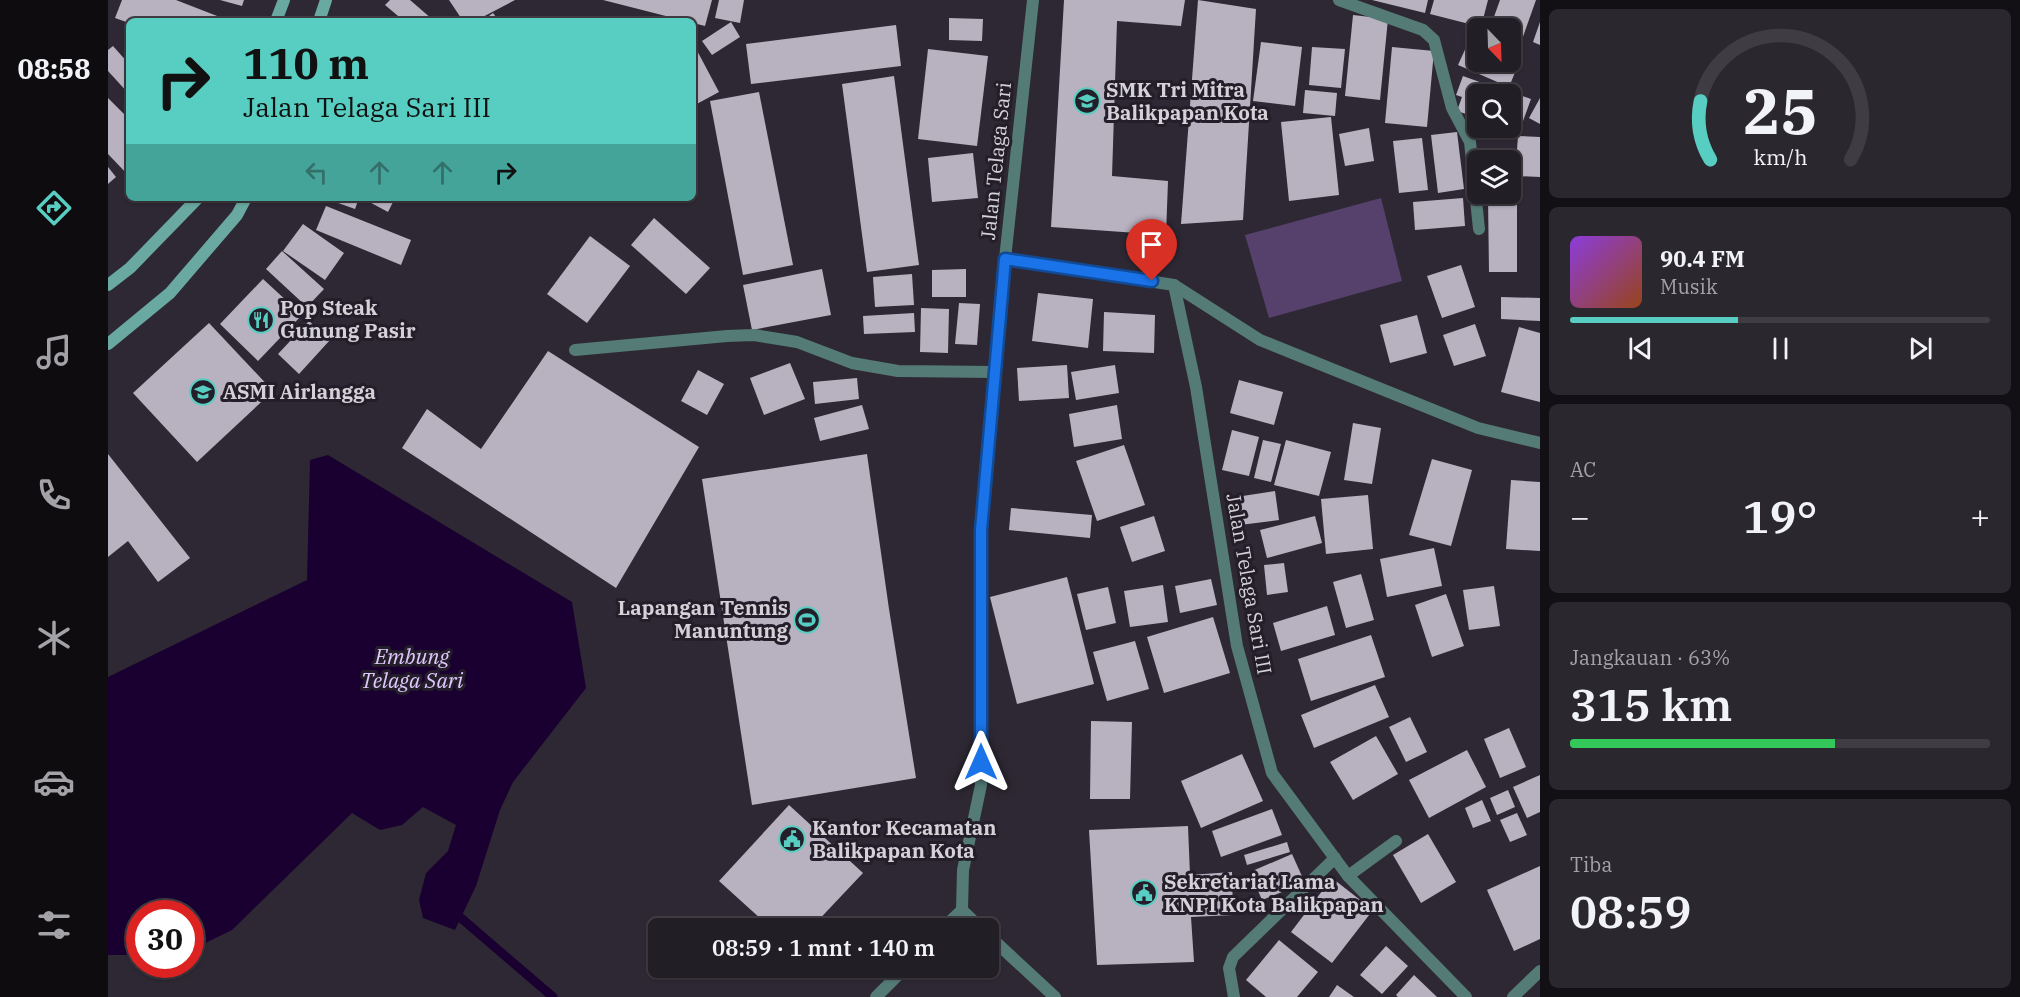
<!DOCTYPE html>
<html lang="id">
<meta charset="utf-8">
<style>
body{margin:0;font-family:"IBM Plex Serif",serif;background:#2a272e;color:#f1f3f6;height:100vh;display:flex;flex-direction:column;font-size:22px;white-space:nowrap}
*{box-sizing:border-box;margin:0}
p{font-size:20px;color:#a2a2a7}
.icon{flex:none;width:33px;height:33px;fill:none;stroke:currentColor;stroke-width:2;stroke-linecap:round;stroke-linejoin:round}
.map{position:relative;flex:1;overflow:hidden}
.side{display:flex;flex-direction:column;gap:9px;padding:9px;background:#131015;width:480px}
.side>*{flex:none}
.top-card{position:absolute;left:18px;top:18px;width:570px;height:183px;border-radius:9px;box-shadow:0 2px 4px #0004,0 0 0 2px #3f3c43;background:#57cec1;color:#111;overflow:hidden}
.needle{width:39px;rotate:157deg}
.buttons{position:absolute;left:1359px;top:18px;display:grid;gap:12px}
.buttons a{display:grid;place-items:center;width:54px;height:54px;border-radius:9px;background:#221e26;box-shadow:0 2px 4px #0004,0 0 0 2px #3f3c43;font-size:30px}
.speed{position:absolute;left:18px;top:900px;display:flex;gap:12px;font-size:30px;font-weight:700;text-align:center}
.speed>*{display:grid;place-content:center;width:78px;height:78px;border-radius:50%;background:#221e26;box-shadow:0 2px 4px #0004,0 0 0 2px #3f3c43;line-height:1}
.speed .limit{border:9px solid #d22;background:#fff;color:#111}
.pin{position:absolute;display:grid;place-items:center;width:51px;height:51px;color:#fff;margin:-62px -26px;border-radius:50% 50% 50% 0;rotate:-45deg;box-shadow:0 0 6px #0007}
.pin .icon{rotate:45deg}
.me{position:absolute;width:66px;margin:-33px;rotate:0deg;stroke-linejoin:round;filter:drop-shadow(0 0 4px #0008)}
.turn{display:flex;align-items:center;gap:21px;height:126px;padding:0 18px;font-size:27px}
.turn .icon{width:78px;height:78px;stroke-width:2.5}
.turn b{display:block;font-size:42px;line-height:51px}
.lanes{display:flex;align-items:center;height:57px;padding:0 18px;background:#0003;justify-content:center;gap:30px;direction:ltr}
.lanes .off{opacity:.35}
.big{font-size:45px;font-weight:600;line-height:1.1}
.side .card{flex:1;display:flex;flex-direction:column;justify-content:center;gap:9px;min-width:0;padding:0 21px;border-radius:9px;background:#2a272e}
.side .dial{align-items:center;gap:0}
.dial svg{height:156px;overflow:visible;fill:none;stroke:#3f3c43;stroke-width:7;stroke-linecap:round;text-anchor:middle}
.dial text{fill:#f1f3f6;stroke:none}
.song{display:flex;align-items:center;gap:18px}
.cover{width:72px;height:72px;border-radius:9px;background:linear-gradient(135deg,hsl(270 70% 55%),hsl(20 70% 35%))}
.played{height:6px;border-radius:3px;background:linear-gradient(90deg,#57cec1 40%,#3f3c43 40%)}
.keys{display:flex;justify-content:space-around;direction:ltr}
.heat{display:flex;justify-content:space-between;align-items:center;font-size:33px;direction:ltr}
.charge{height:9px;border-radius:4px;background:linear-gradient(90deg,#34c759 63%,#3f3c43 0)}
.trip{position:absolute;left:540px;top:918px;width:351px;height:60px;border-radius:9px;background:#221e26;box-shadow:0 2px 4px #0004,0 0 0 2px #3f3c43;font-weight:600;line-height:60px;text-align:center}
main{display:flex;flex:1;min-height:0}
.dock{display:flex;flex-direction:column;width:108px;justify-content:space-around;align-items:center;background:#0e0c0f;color:#a2a2a7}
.dock .icon{width:42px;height:42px}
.dock .active{color:#57cec1}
.dock b{font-size:27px;color:#f1f3f6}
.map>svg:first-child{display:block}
.green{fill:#56416c}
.water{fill:#1a0030}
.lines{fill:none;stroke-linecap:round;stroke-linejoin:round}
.stream{stroke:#1a0030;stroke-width:9}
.building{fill:#b8b2c0}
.lane{stroke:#547b76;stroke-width:12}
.street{stroke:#547b76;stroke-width:12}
.secondary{stroke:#69a9a1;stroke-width:12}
.route-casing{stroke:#114b97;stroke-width:15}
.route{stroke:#1a73e8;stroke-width:10}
.labels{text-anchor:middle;stroke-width:6;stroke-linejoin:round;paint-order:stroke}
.poi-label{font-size:20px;font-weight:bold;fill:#d4d1d8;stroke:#231e29;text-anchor:start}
.street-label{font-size:20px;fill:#d4d1d8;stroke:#231e29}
.water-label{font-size:21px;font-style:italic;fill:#e1c8fe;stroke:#231e29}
</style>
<main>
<nav class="dock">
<b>08:58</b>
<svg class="icon active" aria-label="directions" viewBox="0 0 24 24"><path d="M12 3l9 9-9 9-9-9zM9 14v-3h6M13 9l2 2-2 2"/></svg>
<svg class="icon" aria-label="music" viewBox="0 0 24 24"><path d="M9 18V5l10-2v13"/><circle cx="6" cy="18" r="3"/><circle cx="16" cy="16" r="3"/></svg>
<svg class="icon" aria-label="phone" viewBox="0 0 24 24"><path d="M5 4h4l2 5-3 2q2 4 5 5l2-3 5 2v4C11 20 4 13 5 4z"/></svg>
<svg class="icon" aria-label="climate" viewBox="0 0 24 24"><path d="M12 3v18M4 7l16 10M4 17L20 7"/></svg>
<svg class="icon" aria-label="car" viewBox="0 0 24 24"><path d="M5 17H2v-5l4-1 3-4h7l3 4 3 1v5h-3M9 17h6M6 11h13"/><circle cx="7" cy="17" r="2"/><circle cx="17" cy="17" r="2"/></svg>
<svg class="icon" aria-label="filters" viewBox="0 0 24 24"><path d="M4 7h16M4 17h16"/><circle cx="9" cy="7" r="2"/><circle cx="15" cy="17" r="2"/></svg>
</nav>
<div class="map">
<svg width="1432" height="997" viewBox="0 0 1432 997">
<rect width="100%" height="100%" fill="#2d2833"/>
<polygon class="green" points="1273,198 1294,281 1161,318 1137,235"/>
<polygon class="water" points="220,455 464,602 478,688 405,782 392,810 368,886 347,930 315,918 311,900 318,873 340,851 348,825 315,807 294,825 272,830 244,813 124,930 83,950 82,914 32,914 31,955 0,955 0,677 199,580 202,460"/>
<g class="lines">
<polyline class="stream" points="353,918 445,997"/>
</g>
<g class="building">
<polygon points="14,0 68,0 122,21 21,21 21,23 7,18"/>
<polygon points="112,0 136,0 134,6"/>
<polygon points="282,0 302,0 324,19 322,21 296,21 277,5"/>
<polygon points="341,0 407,0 367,21 355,21"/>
<polygon points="495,0 604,0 597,26"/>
<polygon points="611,0 636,0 632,23 607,18"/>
<polygon points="956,0 1077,0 1073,26 1009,21 1004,176 1060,181 1058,235 943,227"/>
<polygon points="1090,0 1148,9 1135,220 1073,224"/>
<polygon points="1264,0 1320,0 1317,13"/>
<polygon points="1326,0 1380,0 1373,27 1322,14"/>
<polygon points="1392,0 1428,0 1412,45 1402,41 1402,28 1382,28"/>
<polygon points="385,13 391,21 374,21"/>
<polygon points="1245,15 1280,19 1272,100 1237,96"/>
<polygon points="841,18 875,19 874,41 841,40"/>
<polygon points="623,22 632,37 604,55 594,41"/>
<polygon points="1432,22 1432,45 1425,42"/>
<polygon points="788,25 793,66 643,84 638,44"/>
<polygon points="1365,32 1370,34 1370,62 1402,62 1402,48 1415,53 1401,87 1350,65"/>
<polygon points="1153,42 1194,47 1187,106 1145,101"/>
<polygon points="585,43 611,92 585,106"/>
<polygon points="5,46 21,64 21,94 0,71 0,50"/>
<polygon points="1204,47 1237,49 1233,88 1201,85"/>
<polygon points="1284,47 1326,51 1319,127 1277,123"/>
<polygon points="820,49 880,56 869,146 810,139"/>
<polygon points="786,76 811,265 759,272 734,84"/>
<polygon points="1355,76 1391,89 1389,94 1370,94 1370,118 1349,111 1354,97 1348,95"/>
<polygon points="1394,89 1423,99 1410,135 1388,128 1402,128 1402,94 1392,94"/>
<polygon points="1197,90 1229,93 1227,116 1195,113"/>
<polygon points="651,92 685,265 635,275 602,101"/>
<polygon points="0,98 21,119 21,176 0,154"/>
<polygon points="1432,98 1432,124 1421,118"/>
<polygon points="1223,117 1231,195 1181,201 1173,122"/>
<polygon points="1261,128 1266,161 1237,166 1231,134"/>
<polygon points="1349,132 1356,189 1330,193 1323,135"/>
<polygon points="1410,136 1432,137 1432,177 1407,176"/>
<polygon points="1314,138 1320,190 1291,193 1285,141"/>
<polygon points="865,153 870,198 824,202 820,158"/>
<polygon points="0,167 8,177 0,184"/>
<polygon points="1409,196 1409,272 1381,272 1380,197"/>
<polygon points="216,198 251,198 247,209"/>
<polygon points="254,198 287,198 280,212"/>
<polygon points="1355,198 1357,226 1307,230 1305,202"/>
<polygon points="218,206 303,240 293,265 208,230"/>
<polygon points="546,218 602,268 578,294 523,245"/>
<polygon points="195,224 236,253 217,280 175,251"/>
<polygon points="482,236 522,266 479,323 439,294"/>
<polygon points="174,251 216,289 199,307 158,269"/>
<polygon points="1353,265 1367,307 1334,318 1319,276"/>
<polygon points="714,269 723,315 644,330 635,285"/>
<polygon points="858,269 858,297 824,297 824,270"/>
<polygon points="804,274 806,305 767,307 765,277"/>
<polygon points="155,279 194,315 150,361 112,324"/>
<polygon points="930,293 985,299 980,348 924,341"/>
<polygon points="1393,297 1432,298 1432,321 1393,319"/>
<polygon points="851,303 872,304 869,345 847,344"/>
<polygon points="813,308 841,309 840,353 812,352"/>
<polygon points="996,312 1047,315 1046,353 995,351"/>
<polygon points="806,313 807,332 756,334 755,316"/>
<polygon points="1309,315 1319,353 1282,363 1272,325"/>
<polygon points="201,321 222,340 191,374 170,354"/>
<polygon points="101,323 165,391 89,462 25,393"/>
<polygon points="1367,324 1378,356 1346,366 1335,335"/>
<polygon points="1411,327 1432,333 1432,402 1393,392"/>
<polygon points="440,351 591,447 508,588 294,448 319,409 373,449"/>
<polygon points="682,363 697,399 656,415 642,378"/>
<polygon points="959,365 961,398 911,401 909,368"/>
<polygon points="1007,365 1011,393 968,400 963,372"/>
<polygon points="590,370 616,384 599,415 573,401"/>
<polygon points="749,378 751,399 707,404 705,382"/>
<polygon points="1131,380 1175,392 1166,425 1122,413"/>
<polygon points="754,405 761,429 712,441 706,418"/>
<polygon points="1009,405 1014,439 966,447 961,414"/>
<polygon points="1245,423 1273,428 1264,484 1236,480"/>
<polygon points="1124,430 1151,437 1141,476 1114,470"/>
<polygon points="1155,440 1173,444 1163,482 1146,478"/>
<polygon points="1178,440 1223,452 1211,496 1166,485"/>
<polygon points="1016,445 1037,505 989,521 968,461"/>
<polygon points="0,454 82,558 50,582 20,541 0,557"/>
<polygon points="759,454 781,609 808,778 644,805 594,479"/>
<polygon points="1324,459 1364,470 1343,546 1301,535"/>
<polygon points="1403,480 1432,482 1432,551 1398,549"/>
<polygon points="1167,491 1171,520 1132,525 1128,497"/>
<polygon points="1260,495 1265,549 1218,554 1213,499"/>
<polygon points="903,508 984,515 982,538 901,530"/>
<polygon points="1046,516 1057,551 1024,562 1012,527"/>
<polygon points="1207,516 1214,543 1159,558 1152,530"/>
<polygon points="1326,548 1334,586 1279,597 1272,559"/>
<polygon points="1176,563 1180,592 1159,595 1156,565"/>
<polygon points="1253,574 1266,620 1238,628 1225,582"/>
<polygon points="959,577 986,684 909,704 882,597"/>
<polygon points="1103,579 1109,605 1072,613 1067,586"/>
<polygon points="1055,585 1060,622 1022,627 1016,591"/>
<polygon points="1386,586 1392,626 1361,630 1355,590"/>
<polygon points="1000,587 1008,623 978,630 969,594"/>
<polygon points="1338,594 1356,646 1324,657 1307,605"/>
<polygon points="1219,606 1227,635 1173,651 1165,623"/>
<polygon points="1105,617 1122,673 1056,693 1039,637"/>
<polygon points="1263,635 1277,677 1203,701 1190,659"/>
<polygon points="1027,641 1041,689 999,701 985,652"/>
<polygon points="1267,685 1281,717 1206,748 1193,715"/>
<polygon points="1302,717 1319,752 1298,762 1281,727"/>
<polygon points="983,721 1024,722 1022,799 982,799"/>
<polygon points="1401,728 1418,767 1392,778 1376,739"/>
<polygon points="1268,736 1290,774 1245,800 1222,762"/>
<polygon points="1359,750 1378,787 1321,818 1301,780"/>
<polygon points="1134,754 1155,801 1093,828 1073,781"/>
<polygon points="1432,775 1432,812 1419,818 1405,787"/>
<polygon points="1400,790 1407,807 1389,815 1382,798"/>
<polygon points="1374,800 1383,821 1365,828 1357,808"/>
<polygon points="681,805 755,873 703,928 663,928 611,881"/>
<polygon points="1164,809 1174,835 1113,857 1104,831"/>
<polygon points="1409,813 1419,835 1402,842 1392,820"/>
<polygon points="1080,826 1082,875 1124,872 1125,915 1083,917 1086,962 989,965 981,830"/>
<polygon points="1320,834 1348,882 1313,903 1285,855"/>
<polygon points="1179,842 1182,852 1139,865 1136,855"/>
<polygon points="1184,854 1197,883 1154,900 1142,872"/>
<polygon points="1432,866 1432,939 1406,951 1379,890"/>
<polygon points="1224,878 1265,910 1224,963 1183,932"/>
<polygon points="1171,940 1210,972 1189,997 1158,997 1138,980"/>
<polygon points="1278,946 1300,966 1274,994 1252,975"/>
<polygon points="1306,975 1329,997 1290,997 1288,995"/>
<polygon points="1229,985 1246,997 1221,997"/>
</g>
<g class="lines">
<g class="lane">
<polyline points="593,928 595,928"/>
<polyline points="779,968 794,970"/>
</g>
<g class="street">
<polyline points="1231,0 1315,30 1326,40 1344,108 1362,142 1371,229"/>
<polyline points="897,259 1066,285 1088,387 1129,646 1164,773 1240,876 1358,997"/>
<polyline points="1066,285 1152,340 1370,428 1432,443"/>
<polyline points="467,350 619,336 646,335 689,342 744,363 790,371 887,372"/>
<polyline points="1240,876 1288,841"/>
<polyline points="854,910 873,928"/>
<polyline points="835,928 854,910 855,870 873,785 873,530 897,259 925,0"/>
<polyline points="880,935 947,997"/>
<polyline points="768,997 797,968"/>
<polyline points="1126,997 1121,968 1125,957 1227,858"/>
<polyline points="1405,997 1432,971"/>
</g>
<g class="secondary">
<polyline points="168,21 176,0"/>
<polyline points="211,21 218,0"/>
<polyline points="0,285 22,268 90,198"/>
<polyline points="0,344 62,293 129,215 138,198"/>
</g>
</g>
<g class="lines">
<g class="route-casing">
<polyline id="route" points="873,762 873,530 897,259 1044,281"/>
</g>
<use href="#route" class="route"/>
</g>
<defs>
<g id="school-ring" transform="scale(1.35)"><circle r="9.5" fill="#231e29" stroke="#57cec1" stroke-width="1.5"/><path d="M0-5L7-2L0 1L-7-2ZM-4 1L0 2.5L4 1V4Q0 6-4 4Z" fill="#57cec1"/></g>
<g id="restaurant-ring" transform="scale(1.35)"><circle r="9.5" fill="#231e29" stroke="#57cec1" stroke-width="1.5"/><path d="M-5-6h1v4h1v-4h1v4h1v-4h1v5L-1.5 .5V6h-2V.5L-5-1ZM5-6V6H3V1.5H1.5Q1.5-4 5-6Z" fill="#57cec1"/></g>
<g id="university-ring" transform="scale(1.35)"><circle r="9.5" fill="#231e29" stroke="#57cec1" stroke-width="1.5"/><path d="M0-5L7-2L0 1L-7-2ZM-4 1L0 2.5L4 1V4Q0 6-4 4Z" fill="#57cec1"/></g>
<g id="stadium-ring" transform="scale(1.35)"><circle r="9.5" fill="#231e29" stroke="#57cec1" stroke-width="1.5"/><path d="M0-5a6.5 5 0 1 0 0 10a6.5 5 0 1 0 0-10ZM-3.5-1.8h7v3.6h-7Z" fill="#57cec1"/></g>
<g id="civic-ring" transform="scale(1.35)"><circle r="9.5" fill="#231e29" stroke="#57cec1" stroke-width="1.5"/><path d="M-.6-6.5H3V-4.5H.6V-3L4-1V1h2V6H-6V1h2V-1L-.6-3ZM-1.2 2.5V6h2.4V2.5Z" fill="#57cec1"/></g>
</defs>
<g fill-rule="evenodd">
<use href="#school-ring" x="979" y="101"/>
<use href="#restaurant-ring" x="153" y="320"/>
<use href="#university-ring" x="95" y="392"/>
<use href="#stadium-ring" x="699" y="620"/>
<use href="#civic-ring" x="684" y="839"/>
<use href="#civic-ring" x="1036" y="893"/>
</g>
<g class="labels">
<g class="poi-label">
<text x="998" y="97">SMK Tri Mitra<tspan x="998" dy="23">Balikpapan Kota</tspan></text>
<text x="172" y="315">Pop Steak<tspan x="172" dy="23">Gunung Pasir</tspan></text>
<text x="115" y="399">ASMI Airlangga</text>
<text x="680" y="615" text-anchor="end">Lapangan Tennis<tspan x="680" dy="23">Manuntung</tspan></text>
<text x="704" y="835">Kantor Kecamatan<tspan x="704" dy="23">Balikpapan Kota</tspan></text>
<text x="1056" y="889">Sekretariat Lama<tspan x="1056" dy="23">KNPI Kota Balikpapan</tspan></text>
</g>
<g class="street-label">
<text transform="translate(888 161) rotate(-84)" y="7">Jalan Telaga Sari</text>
<text transform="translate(1141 584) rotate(80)" y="7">Jalan Telaga Sari III</text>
</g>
<g class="water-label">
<text x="304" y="664">Embung<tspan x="304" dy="24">Telaga Sari</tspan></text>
</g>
</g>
</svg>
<div class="buttons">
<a><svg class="needle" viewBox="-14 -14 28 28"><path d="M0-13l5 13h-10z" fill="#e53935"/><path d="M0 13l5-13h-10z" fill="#a2a2a7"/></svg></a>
<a><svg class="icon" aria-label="search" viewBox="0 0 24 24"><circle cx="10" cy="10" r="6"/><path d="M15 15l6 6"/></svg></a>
<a><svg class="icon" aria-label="layers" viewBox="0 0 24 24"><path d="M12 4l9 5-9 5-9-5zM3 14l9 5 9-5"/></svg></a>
</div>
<div class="speed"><div class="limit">30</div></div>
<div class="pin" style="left:1044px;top:281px;background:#d93025"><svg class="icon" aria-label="arrive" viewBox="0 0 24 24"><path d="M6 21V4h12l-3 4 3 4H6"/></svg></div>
<svg class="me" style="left:873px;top:762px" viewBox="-20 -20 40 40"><path d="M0-17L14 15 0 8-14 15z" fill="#1a73e8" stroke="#fff" stroke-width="4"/></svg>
<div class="trip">08:59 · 1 mnt · 140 m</div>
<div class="top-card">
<div class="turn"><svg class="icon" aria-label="right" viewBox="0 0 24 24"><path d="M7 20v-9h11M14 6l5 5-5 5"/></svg><div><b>110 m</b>Jalan Telaga Sari III</div></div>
<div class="lanes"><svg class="icon off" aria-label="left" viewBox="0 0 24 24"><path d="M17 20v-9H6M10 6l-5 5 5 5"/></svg><svg class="icon off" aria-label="ahead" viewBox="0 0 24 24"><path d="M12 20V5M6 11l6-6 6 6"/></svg><svg class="icon off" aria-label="ahead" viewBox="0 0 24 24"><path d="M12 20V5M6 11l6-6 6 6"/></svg><svg class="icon" aria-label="right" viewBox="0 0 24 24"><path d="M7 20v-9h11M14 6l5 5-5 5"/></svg></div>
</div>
</div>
<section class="side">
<div class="card dial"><svg viewBox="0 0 100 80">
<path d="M14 69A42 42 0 1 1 86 69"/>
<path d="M14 69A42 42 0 0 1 9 39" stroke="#57cec1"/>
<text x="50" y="56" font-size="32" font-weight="700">25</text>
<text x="50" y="72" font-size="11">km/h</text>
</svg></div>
<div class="card">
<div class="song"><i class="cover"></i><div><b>90.4 FM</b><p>Musik</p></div></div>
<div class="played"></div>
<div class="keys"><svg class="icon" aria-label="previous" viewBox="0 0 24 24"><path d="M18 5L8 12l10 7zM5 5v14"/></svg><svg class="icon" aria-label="pause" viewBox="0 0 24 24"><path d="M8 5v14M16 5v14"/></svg><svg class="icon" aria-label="next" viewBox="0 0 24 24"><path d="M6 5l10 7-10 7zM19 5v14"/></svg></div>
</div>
<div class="card"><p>AC</p>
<div class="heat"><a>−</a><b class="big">19°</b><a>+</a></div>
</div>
<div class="card"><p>Jangkauan · 63%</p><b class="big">315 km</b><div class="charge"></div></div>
<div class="card"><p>Tiba</p><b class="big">08:59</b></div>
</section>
</main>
